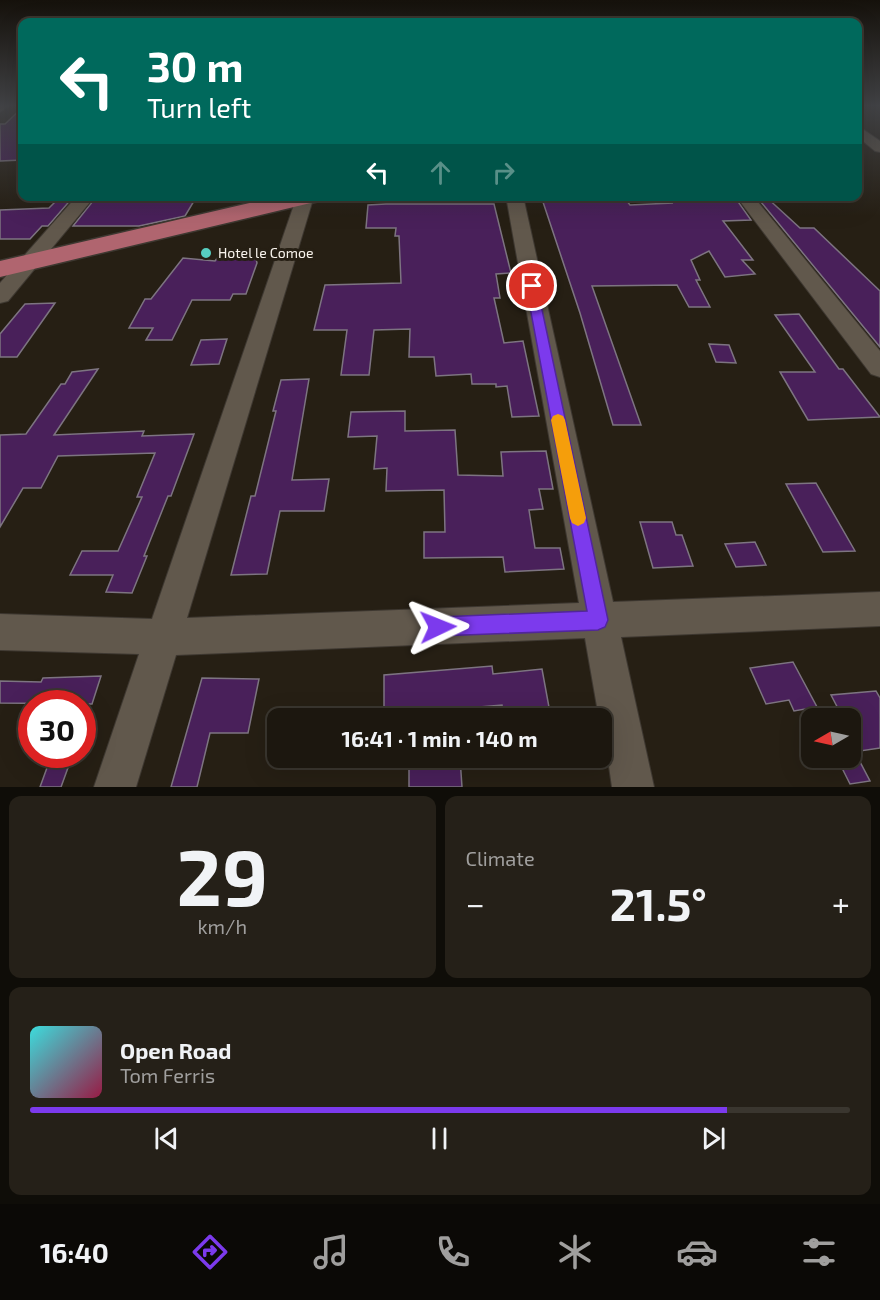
<!DOCTYPE html>
<meta charset="utf-8">
<style>
body{margin:0;font-family:"Exo 2",sans-serif;background:#252018;color:#f1f3f6;height:100vh;display:flex;flex-direction:column;font-size:22px;white-space:nowrap}
*{box-sizing:border-box;margin:0}
p{font-size:20px;color:#a09f9e}
.icon{flex:none;width:33px;height:33px;fill:none;stroke:currentColor;stroke-width:2;stroke-linecap:round;stroke-linejoin:round}
.map{position:relative;height:787px;overflow:hidden}
.details{display:flex;flex-direction:column;gap:9px;padding:9px;background:#0f0d08;flex:1}
.details>*{flex:none}
.top-card{position:absolute;left:18px;top:18px;width:844px;height:183px;border-radius:12px;box-shadow:0 6px 24px #0002,0 0 0 2px #3a362f;background:#00695c;color:#fff;overflow:hidden}
.needle{width:39px;rotate:261deg}
.tools{position:absolute;left:801px;top:708px;display:grid;gap:12px}
.tools a{display:grid;place-items:center;width:60px;height:60px;border-radius:12px;background:#1c170f;box-shadow:0 6px 24px #0002,0 0 0 2px #3a362f;font-size:30px}
.speed{position:absolute;left:18px;top:690px;display:flex;gap:12px;font-size:30px;font-weight:700;text-align:center}
.speed>*{display:grid;place-content:center;width:78px;height:78px;border-radius:50%;background:#1c170f;box-shadow:0 6px 24px #0002,0 0 0 2px #3a362f;line-height:1}
.speed .limit{border:9px solid #d22;background:#fff;color:#111}
.pin{position:absolute;display:grid;place-items:center;width:51px;height:51px;color:#fff;margin:-26px;border:3px solid #fff;border-radius:50%;box-shadow:0 2px 6px #0007}
.me{position:absolute;width:66px;margin:-33px;rotate:88deg;stroke-linejoin:round;filter:drop-shadow(0 0 4px #0008)}
.turn{display:flex;align-items:center;gap:21px;height:126px;padding:0 30px;font-size:27px}
.turn .icon{width:78px;height:78px;stroke-width:2.5}
.turn b{display:block;font-size:42px;line-height:51px}
.lanes{display:flex;align-items:center;height:57px;padding:0 30px;background:#0003;justify-content:center;gap:30px;direction:ltr}
.lanes .off{opacity:.35}
.big{font-size:45px;font-weight:700;line-height:1.1}
.details .tile{flex:1;display:flex;flex-direction:column;justify-content:center;gap:9px;min-width:0;padding:0 21px;border-radius:12px;background:#252018}
.details .dial{align-items:center;gap:0}
.dial b{font-size:78px;line-height:1}
.song{display:flex;align-items:center;gap:18px}
.cover{width:72px;height:72px;border-radius:9px;background:linear-gradient(135deg,hsl(180 70% 55%),hsl(340 70% 35%))}
.played{height:6px;border-radius:3px;background:linear-gradient(90deg,#7c3aed 85%,#3a362f 85%)}
.keys{display:flex;justify-content:space-around;direction:ltr}
.heat{display:flex;justify-content:space-between;align-items:center;font-size:33px;direction:ltr}
.details .tiles{flex:1;display:grid;gap:9px;grid-template-columns:1fr 1fr}
.tile:last-child{grid-column:span 2}
.trip{position:absolute;left:267px;top:708px;width:345px;height:60px;border-radius:12px;background:#1c170f;box-shadow:0 6px 24px #0002,0 0 0 2px #3a362f;font-weight:700;line-height:60px;text-align:center}
.tab-bar{display:flex;height:96px;justify-content:space-around;align-items:center;background:#0b0906;color:#a09f9e}
.tab-bar .icon{width:42px;height:42px}
.tab-bar .on{color:#7c3aed}
.tab-bar b{font-size:27px;color:#f1f3f6}
.map>svg:first-child{display:block}
.building{fill:#49205a;stroke:#7d7481;stroke-width:1.5}
.lines{fill:none;stroke-linecap:round;stroke-linejoin:round}
.minor-casing{stroke:#3e3831;stroke-width:2}
.major-casing{stroke:#3e3831;stroke-width:3}
.minor{fill:#61584c;fill-rule:evenodd}
.major{fill:#b0656f;fill-rule:evenodd}
.route{fill:#7c3aed;stroke:#51269a;stroke-width:1.5}
.slow{fill:#f59e0b}
.poi-dot{fill:#57cec1;stroke:#261f14;stroke-width:2}
.labels{text-anchor:middle;stroke-width:6;stroke-linejoin:round;paint-order:stroke}
.far-poi-label{font-size:14px;fill:#f9f4ed;stroke:#261f14;text-anchor:start}
</style>
<div class="map">
<svg width="880" height="787" viewBox="0 0 880 787">
<rect width="100%" height="100%" fill="#261f14"/>
<g class="building">
<polygon points="22,108 22,160 0,161 0,124 5,124"/>
<polygon points="61,196 74,196 48,226 42,226 30,239 0,239 0,210 49,208"/>
<polygon points="97,196 197,196 185,216 139,226 73,226"/>
<polygon points="541,196 623,196 630,205 672,203 668,196 734,196 751,220 723,221 753,260 742,260 755,274 725,277 709,251 691,260 700,280 696,280 710,307 689,307 677,285 592,286 641,425 613,425 580,313"/>
<polygon points="756,196 765,196 800,228 814,228 880,291 880,347"/>
<polygon points="386,204 494,204 511,273 496,274 500,298 494,298 504,343 523,341 539,416 512,417 507,386 496,387 496,384 472,384 471,374 436,376 434,357 409,357 410,329 374,330 369,375 341,375 347,330 314,330 325,285 401,283 399,236 395,236 396,228 366,228 368,205"/>
<polygon points="218,257 256,259 257,263 246,294 233,294 230,300 192,300 172,340 146,340 153,328 129,328 145,299 151,299 183,258 215,261"/>
<polygon points="55,303 17,357 0,357 0,334 25,304"/>
<polygon points="799,314 839,369 843,369 880,417 808,420 780,372 815,372 775,315"/>
<polygon points="227,339 219,364 191,365 201,340"/>
<polygon points="709,344 729,345 736,363 716,362"/>
<polygon points="98,369 54,435 144,431 142,436 194,434 171,496 168,496 144,556 147,556 132,593 106,592 113,575 70,575 82,551 118,551 142,497 137,497 155,453 58,456 41,488 23,488 0,527 0,435 26,434 61,384 65,384 72,372"/>
<polygon points="309,379 292,480 329,479 324,511 280,511 267,574 231,575 251,496 255,496 276,411 273,411 281,380"/>
<polygon points="405,411 405,431 455,430 458,475 503,476 501,452 546,451 553,489 539,489 543,509 529,510 535,548 560,548 564,569 505,572 503,557 424,558 424,532 445,532 444,490 386,491 387,468 374,469 377,436 348,437 351,412"/>
<polygon points="816,483 855,551 823,552 786,484"/>
<polygon points="640,522 672,522 676,535 682,535 693,566 653,568"/>
<polygon points="755,542 766,565 736,567 725,544"/>
<polygon points="793,662 817,707 794,711 789,700 766,704 750,668"/>
<polygon points="492,666 493,674 542,669 551,718 504,718 502,705 384,715 384,675"/>
<polygon points="101,676 92,704 0,703 0,681 41,682 43,678"/>
<polygon points="202,678 259,679 248,733 210,733 197,787 171,787"/>
<polygon points="876,691 880,698 880,748 860,751 850,732 850,718 843,718 831,695"/>
<polygon points="52,754 73,754 61,787 40,787"/>
<polygon points="409,758 460,758 462,787 409,787"/>
<polygon points="837,758 858,758 870,781 850,784"/>
</g>
<g class="lines">
<g class="minor-casing">
<g id="minor">
<polygon points="0,105 10,105 0,112"/>
<polygon points="858,126 880,141 880,152 875,151 858,137"/>
<polygon points="77,196 95,196 8,301 0,303 0,283"/>
<polygon points="297,196 314,196 187,618 579,603 506,196 523,196 613,602 880,592 880,626 621,637 654,787 612,787 602,718 599,718 585,638 176,655 136,787 94,787 139,654 0,650 0,614 152,619"/>
<polygon points="736,196 753,196 880,351 880,377 871,374"/>
</g>
</g>
<g class="major-casing">
<polygon id="major" points="280,196 322,196 319,201 0,277 0,261"/>
</g>
<use href="#minor" class="minor"/>
<use href="#major" class="major"/>
</g>
<linearGradient id="sky" x2="0" y2="1"><stop stop-color="#15110b"/><stop offset="0.49" stop-color="#414245"/><stop offset="1" stop-color="#414245" stop-opacity="0"/></linearGradient>
<rect width="880" height="216" fill="url(#sky)"/>
<polygon class="route" points="532,282 537,286 608,620 605,627 598,630 438,636 431,633 429,627 431,620 438,617 587,611 526,286"/>
<polygon class="slow" points="558,414 563,416 565,420 586,518 584,523 578,526 572,523 570,518 551,420 553,416"/>
<circle class="poi-dot" cx="206" cy="253" r="6"/>
<g class="labels">
<g class="far-poi-label">
<text x="218" y="258">Hotel le Comoe</text>
</g>
</g>
</svg>
<div class="tools">
<a><svg class="needle" viewBox="-14 -14 28 28"><path d="M0-13l5 13h-10z" fill="#e53935"/><path d="M0 13l5-13h-10z" fill="#a09f9e"/></svg></a>
</div>
<div class="speed"><div class="limit">30</div></div>
<div class="pin" style="left:532px;top:286px;background:#d93025"><svg class="icon" aria-label="arrive" viewBox="0 0 24 24"><path d="M6 21V4h12l-3 4 3 4H6"/></svg></div>
<svg class="me" style="left:438px;top:627px" viewBox="-20 -20 40 40"><path d="M0-17L14 15 0 8-14 15z" fill="#7c3aed" stroke="#fff" stroke-width="4"/></svg>
<div class="trip">16:41 · 1 min · 140 m</div>
<div class="top-card">
<div class="turn"><svg class="icon" aria-label="left" viewBox="0 0 24 24"><path d="M17 20v-9H6M10 6l-5 5 5 5"/></svg><div><b>30 m</b>Turn left</div></div>
<div class="lanes"><svg class="icon" aria-label="left" viewBox="0 0 24 24"><path d="M17 20v-9H6M10 6l-5 5 5 5"/></svg><svg class="icon off" aria-label="ahead" viewBox="0 0 24 24"><path d="M12 20V5M6 11l6-6 6 6"/></svg><svg class="icon off" aria-label="right" viewBox="0 0 24 24"><path d="M7 20v-9h11M14 6l5 5-5 5"/></svg></div>
</div>
</div>
<section class="details">
<div class="tiles">
<div class="tile dial"><b>29</b><p>km/h</p></div>
<div class="tile"><p>Climate</p>
<div class="heat"><a>−</a><b class="big">21.5°</b><a>+</a></div>
</div>
<div class="tile">
<div class="song"><i class="cover"></i><div><b>Open Road</b><p>Tom Ferris</p></div></div>
<div class="played"></div>
<div class="keys"><svg class="icon" aria-label="previous" viewBox="0 0 24 24"><path d="M18 5L8 12l10 7zM5 5v14"/></svg><svg class="icon" aria-label="pause" viewBox="0 0 24 24"><path d="M8 5v14M16 5v14"/></svg><svg class="icon" aria-label="next" viewBox="0 0 24 24"><path d="M6 5l10 7-10 7zM19 5v14"/></svg></div>
</div>
</div>
</section>
<nav class="tab-bar">
<b>16:40</b>
<svg class="icon on" aria-label="directions" viewBox="0 0 24 24"><path d="M12 3l9 9-9 9-9-9zM9 14v-3h6M13 9l2 2-2 2"/></svg>
<svg class="icon" aria-label="music" viewBox="0 0 24 24"><path d="M9 18V5l10-2v13"/><circle cx="6" cy="18" r="3"/><circle cx="16" cy="16" r="3"/></svg>
<svg class="icon" aria-label="phone" viewBox="0 0 24 24"><path d="M5 4h4l2 5-3 2q2 4 5 5l2-3 5 2v4C11 20 4 13 5 4z"/></svg>
<svg class="icon" aria-label="climate" viewBox="0 0 24 24"><path d="M12 3v18M4 7l16 10M4 17L20 7"/></svg>
<svg class="icon" aria-label="car" viewBox="0 0 24 24"><path d="M5 17H2v-5l4-1 3-4h7l3 4 3 1v5h-3M9 17h6M6 11h13"/><circle cx="7" cy="17" r="2"/><circle cx="17" cy="17" r="2"/></svg>
<svg class="icon" aria-label="filters" viewBox="0 0 24 24"><path d="M4 7h16M4 17h16"/><circle cx="9" cy="7" r="2"/><circle cx="15" cy="17" r="2"/></svg>
</nav>
